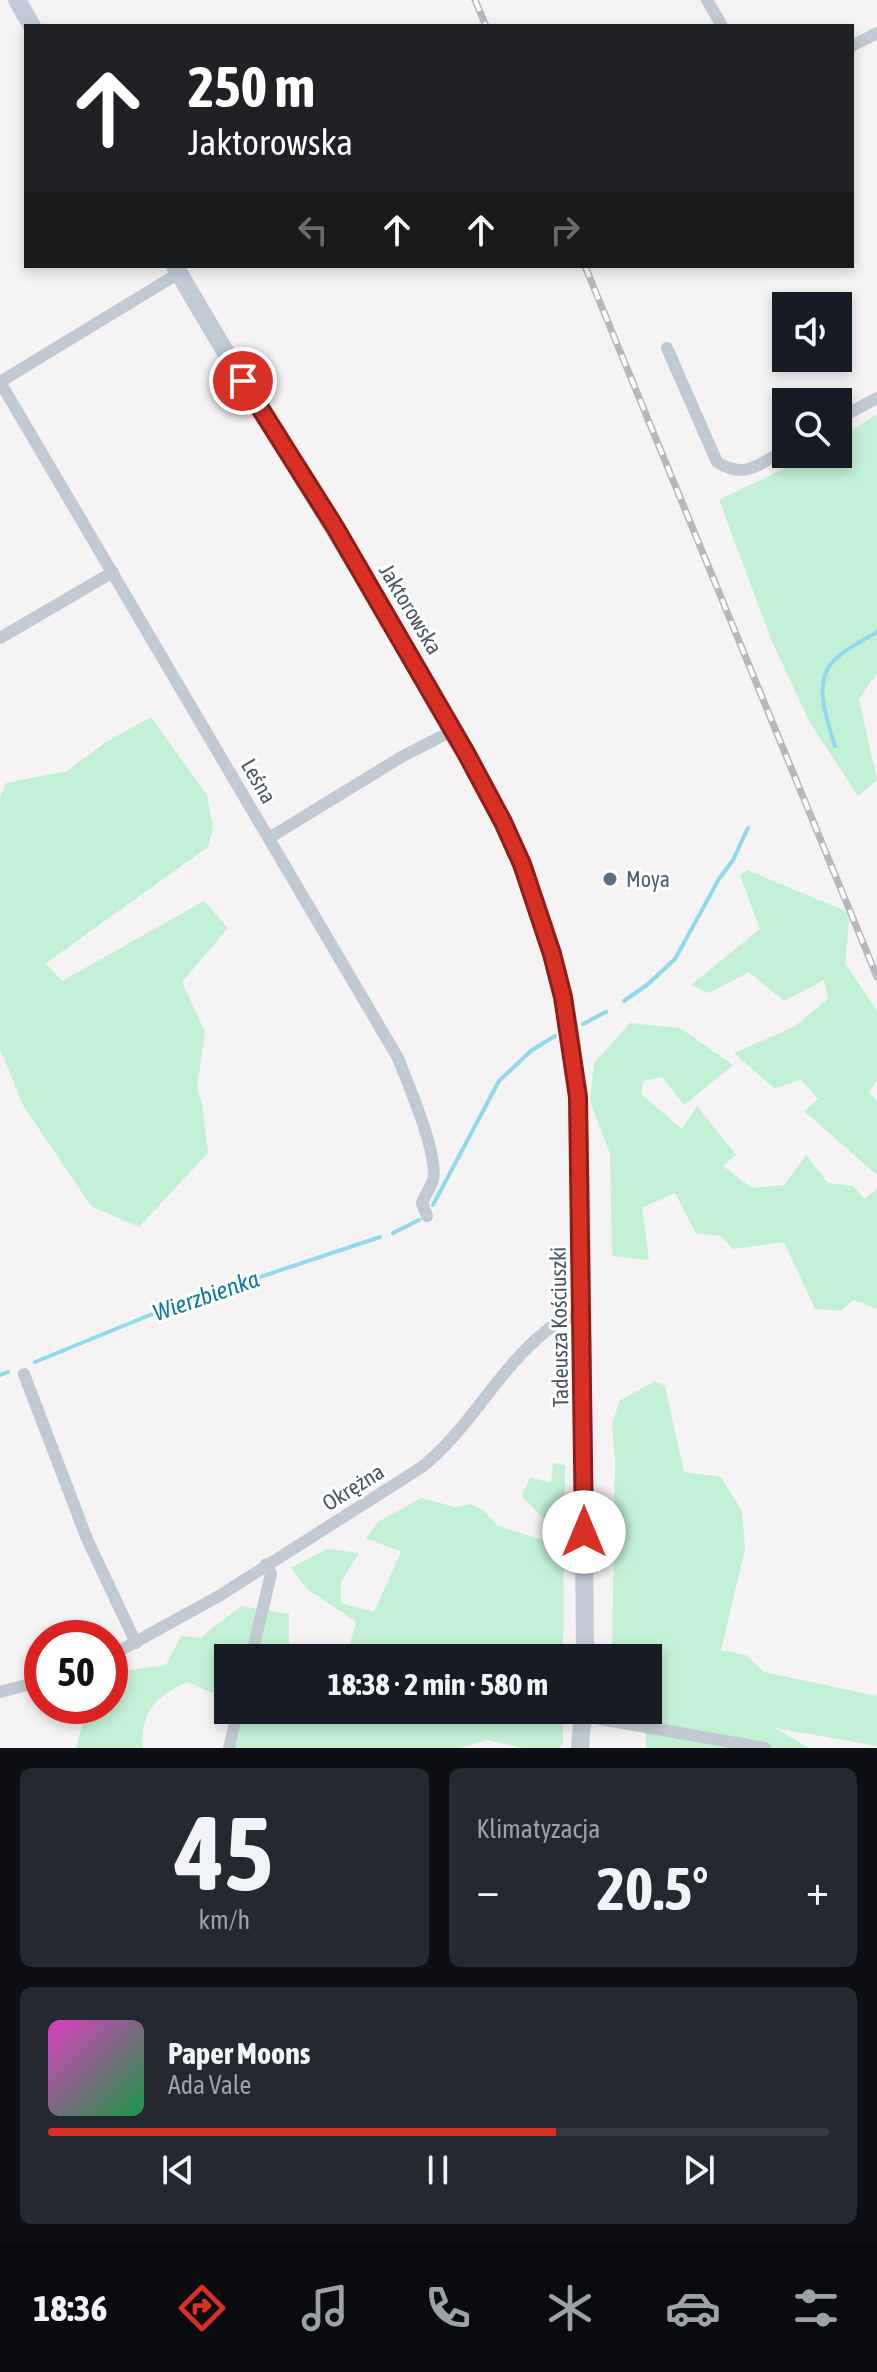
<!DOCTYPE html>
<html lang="pl">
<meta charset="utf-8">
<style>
body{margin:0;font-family:"Asap Condensed",sans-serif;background:#242831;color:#f1f3f6;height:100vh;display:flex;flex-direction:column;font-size:30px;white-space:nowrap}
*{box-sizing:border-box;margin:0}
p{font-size:26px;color:#9ea1a6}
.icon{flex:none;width:44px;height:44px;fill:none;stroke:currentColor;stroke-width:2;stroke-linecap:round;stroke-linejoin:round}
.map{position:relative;height:1748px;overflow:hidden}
.sheet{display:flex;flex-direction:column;gap:20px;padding:20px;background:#0d0f14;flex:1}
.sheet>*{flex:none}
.guide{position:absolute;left:24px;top:24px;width:830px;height:244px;border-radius:0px;box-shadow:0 4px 12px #0003;background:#202124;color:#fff;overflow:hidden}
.controls{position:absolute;left:772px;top:292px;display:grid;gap:16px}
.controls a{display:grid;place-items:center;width:80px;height:80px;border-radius:0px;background:#171b24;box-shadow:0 4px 12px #0003;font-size:40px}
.speed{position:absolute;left:24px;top:1620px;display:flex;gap:16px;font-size:40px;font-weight:700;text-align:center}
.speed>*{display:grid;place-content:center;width:104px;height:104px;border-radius:50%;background:#171b24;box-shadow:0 4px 12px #0003;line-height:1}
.speed .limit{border:12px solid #d22;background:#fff;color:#111}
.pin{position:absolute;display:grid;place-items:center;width:68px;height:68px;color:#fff;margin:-34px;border:4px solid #fff;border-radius:50%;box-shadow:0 2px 8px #0007}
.me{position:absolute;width:88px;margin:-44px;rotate:0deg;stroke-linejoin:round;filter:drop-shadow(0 0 6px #0008)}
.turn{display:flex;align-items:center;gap:28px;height:168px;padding:0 32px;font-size:36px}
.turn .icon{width:104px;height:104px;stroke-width:2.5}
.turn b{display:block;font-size:56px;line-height:68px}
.lanes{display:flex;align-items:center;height:76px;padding:0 32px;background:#0003;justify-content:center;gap:40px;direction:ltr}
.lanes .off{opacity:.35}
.big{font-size:60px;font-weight:700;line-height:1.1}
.sheet .widget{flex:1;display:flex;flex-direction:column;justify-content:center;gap:12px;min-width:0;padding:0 28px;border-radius:12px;background:#242831}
.sheet .dial{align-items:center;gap:0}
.dial b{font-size:104px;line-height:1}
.song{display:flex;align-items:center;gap:24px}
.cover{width:96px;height:96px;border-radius:12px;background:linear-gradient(135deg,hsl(310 70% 55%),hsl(140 70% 35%))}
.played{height:8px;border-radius:4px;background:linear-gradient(90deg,#d93025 65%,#363941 65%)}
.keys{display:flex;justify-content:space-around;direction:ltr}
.heat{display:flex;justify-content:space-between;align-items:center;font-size:44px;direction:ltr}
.sheet .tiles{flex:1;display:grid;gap:20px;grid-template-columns:1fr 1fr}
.widget:last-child{grid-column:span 2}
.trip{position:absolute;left:214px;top:1644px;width:448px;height:80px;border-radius:0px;background:#171b24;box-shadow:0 4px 12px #0003;font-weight:700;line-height:80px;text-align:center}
.menu{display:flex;height:128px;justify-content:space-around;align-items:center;background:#090b0e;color:#9ea1a6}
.menu .icon{width:56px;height:56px}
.menu .active{color:#d93025}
.menu b{font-size:36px;color:#f1f3f6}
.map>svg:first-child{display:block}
.green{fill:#c3f1d5}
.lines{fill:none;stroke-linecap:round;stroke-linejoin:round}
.stream{stroke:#90daee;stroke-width:4}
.street{stroke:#c1cad2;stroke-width:12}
.secondary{stroke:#c1cbd6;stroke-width:18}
.rail-casing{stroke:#b5b8bd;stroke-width:7}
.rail{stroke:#fff;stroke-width:4;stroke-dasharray:12;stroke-linecap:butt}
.route-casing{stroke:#8d1f18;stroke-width:20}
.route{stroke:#d93025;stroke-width:14}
.service-dot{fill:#5c6f8a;stroke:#fff;stroke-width:3}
.labels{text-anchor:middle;stroke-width:6;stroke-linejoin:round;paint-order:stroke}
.street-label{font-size:22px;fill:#4a5661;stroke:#fff}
.service-label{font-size:22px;fill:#4e5e75;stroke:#fff;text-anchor:start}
.water-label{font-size:24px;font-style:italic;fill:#0c7c9b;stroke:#fff}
</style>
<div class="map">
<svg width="877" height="1748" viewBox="0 0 877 1748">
<rect width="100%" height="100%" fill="#f5f3f3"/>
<g class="green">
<polygon points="877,414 877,673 859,699 877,780 858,796 810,723 771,639 719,500 814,454 838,454 838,439"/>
<polygon points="151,717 207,795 213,828 208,847 46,963 62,981 204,901 228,928 182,982 205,1032 197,1088 202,1103 208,1153 139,1227 91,1206 23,1105 0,1049 0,797 6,783 67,771 106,742"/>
<polygon points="747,870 850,913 845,963 877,1011 877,1080 869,1092 877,1102 877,1175 804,1111 818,1099 801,1079 775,1089 734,1053 794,1027 828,999 824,980 784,1001 749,972 709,993 691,985 760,929 740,876"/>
<polygon points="630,1023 680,1028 733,1065 684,1105 662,1077 643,1081 641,1094 682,1129 697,1106 736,1155 723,1166 752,1188 784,1185 806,1155 828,1183 853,1186 865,1199 877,1189 877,1309 854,1300 840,1311 815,1309 784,1242 733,1249 721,1236 696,1233 675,1193 642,1208 649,1260 612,1256 610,1154 590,1101 594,1063"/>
<polygon points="655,1381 665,1386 684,1472 721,1477 742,1511 745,1549 721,1650 746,1655 764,1672 877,1696 877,1746 775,1728 809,1748 646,1748 646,1722 617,1710 648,1710 648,1658 612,1658 615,1459 612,1426 619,1401"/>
<polygon points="553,1463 565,1465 563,1658 346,1658 356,1622 306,1588 291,1568 327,1549 359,1553 341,1582 341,1603 374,1612 401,1552 366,1538 378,1522 421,1498 455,1507 471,1504 483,1510 498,1526 543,1540 548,1523 522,1496 530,1477 551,1483"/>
<path d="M241 1606 289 1614V1645L335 1658H228V1706L219 1696 187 1682C156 1696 140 1712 143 1748H76L87 1706H110V1673L166 1665 181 1636 200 1638Z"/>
<polygon points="231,1710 563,1710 563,1744 559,1748 523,1748 487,1740 460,1748 235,1748 242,1722"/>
</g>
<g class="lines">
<g class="stream">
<path d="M835 746C828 722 814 687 830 665 841 651 862 641 877 632"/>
<polyline points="624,1001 647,985 675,959 719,879 733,860 748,828"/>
<polyline points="583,1024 606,1012"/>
<polyline points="433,1205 499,1081 532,1050 555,1036"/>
<polyline points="393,1233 419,1220"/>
<polyline points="35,1362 167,1308 380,1237"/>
<polyline points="0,1375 8,1372"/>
</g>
<g class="street">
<polyline points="707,0 722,26"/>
<polyline points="852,46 877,33"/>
<path d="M667 348 717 462C745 480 760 464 786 449"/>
<path d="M0 382 398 1058C408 1084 439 1155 433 1180 431 1187 425 1195 422 1203L427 1216"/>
<polyline points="0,382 179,273"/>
<polyline points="838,419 877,398"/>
<polyline points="0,638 113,572"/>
<polyline points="269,838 403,756 454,730"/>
<polyline points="24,1374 87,1539 136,1643"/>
<path d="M110 1656 219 1596 422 1467C472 1427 501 1363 554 1325 563 1320 573 1316 583 1312"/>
<polyline points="251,1658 271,1574 266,1564"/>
<polyline points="0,1692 42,1681"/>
<polyline points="583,1716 765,1748"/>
<polyline points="229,1748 238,1710"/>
</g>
<g class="secondary">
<polyline points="17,0 32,26"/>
<path d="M175 266C248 394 329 518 404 645 470 756 537 870 564 999 583 1092 581 1188 582 1283 584 1408 585 1533 585 1658"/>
<polyline points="580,1748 583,1710"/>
</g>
<g class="rail-casing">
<g id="rail">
<polyline points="475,0 486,26"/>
<polyline points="585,266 877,977"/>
</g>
</g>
<use href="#rail" class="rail"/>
</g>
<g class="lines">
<g class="route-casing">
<polyline id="route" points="243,381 335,527 466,753 503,822 522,864 552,954 563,997 578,1097 584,1532"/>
</g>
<use href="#route" class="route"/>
</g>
<circle class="service-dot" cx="610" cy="879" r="8"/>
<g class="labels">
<g class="street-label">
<text transform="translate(411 609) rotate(59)" y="8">Jaktorowska</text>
<text transform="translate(259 781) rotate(60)" y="8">Leśna</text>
<text transform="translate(559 1327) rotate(-91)" y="8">Tadeusza Kościuszki</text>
<text transform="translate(353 1487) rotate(-32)" y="8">Okrężna</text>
</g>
<g class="service-label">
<text x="626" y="887">Moya</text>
</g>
<g class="water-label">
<text transform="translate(206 1296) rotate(-19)" y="8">Wierzbienka</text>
</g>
</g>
</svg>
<div class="controls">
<a><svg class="icon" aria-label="sound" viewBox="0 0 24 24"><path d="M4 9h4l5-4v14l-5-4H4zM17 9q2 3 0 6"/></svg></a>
<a><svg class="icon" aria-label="search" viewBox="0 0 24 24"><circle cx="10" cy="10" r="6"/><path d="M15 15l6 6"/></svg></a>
</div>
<div class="speed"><div class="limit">50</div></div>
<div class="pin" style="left:243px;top:381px;background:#d93025"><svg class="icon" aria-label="arrive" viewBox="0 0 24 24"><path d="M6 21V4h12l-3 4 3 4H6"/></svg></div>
<svg class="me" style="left:584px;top:1532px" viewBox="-20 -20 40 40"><circle r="19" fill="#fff"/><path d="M0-13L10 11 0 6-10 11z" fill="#d93025"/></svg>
<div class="trip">18:38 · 2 min · 580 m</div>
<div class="guide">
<div class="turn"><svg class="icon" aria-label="ahead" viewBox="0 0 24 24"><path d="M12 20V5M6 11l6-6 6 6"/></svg><div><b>250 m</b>Jaktorowska</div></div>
<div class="lanes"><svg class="icon off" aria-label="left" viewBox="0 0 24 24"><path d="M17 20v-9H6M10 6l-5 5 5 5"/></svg><svg class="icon" aria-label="ahead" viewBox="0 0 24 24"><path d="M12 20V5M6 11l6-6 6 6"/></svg><svg class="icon" aria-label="ahead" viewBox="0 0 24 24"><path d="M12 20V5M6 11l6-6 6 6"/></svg><svg class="icon off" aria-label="right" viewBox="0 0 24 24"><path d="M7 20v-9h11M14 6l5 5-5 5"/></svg></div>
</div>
</div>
<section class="sheet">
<div class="tiles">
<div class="widget dial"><b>45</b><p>km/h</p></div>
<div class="widget"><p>Klimatyzacja</p>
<div class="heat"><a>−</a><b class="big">20.5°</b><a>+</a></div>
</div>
<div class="widget">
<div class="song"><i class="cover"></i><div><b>Paper Moons</b><p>Ada Vale</p></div></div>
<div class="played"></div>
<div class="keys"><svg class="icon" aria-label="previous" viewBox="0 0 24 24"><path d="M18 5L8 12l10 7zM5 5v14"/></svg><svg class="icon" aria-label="pause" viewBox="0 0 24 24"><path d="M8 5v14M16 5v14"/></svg><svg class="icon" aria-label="next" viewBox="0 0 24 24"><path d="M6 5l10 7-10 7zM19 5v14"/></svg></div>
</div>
</div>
</section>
<nav class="menu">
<b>18:36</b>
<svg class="icon active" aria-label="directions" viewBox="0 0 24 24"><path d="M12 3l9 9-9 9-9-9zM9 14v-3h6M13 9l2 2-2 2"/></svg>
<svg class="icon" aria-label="music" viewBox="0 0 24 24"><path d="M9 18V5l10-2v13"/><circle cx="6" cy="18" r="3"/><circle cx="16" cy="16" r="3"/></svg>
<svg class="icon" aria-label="phone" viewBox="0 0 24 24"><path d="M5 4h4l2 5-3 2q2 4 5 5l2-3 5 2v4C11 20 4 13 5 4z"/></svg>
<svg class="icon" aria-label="climate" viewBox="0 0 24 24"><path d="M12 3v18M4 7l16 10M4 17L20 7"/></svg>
<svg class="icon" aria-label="car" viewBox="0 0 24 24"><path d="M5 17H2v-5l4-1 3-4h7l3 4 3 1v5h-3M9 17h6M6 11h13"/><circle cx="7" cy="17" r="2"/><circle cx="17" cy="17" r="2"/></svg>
<svg class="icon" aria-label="filters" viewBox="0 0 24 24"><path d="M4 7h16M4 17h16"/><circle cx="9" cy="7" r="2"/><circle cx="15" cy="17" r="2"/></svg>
</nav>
